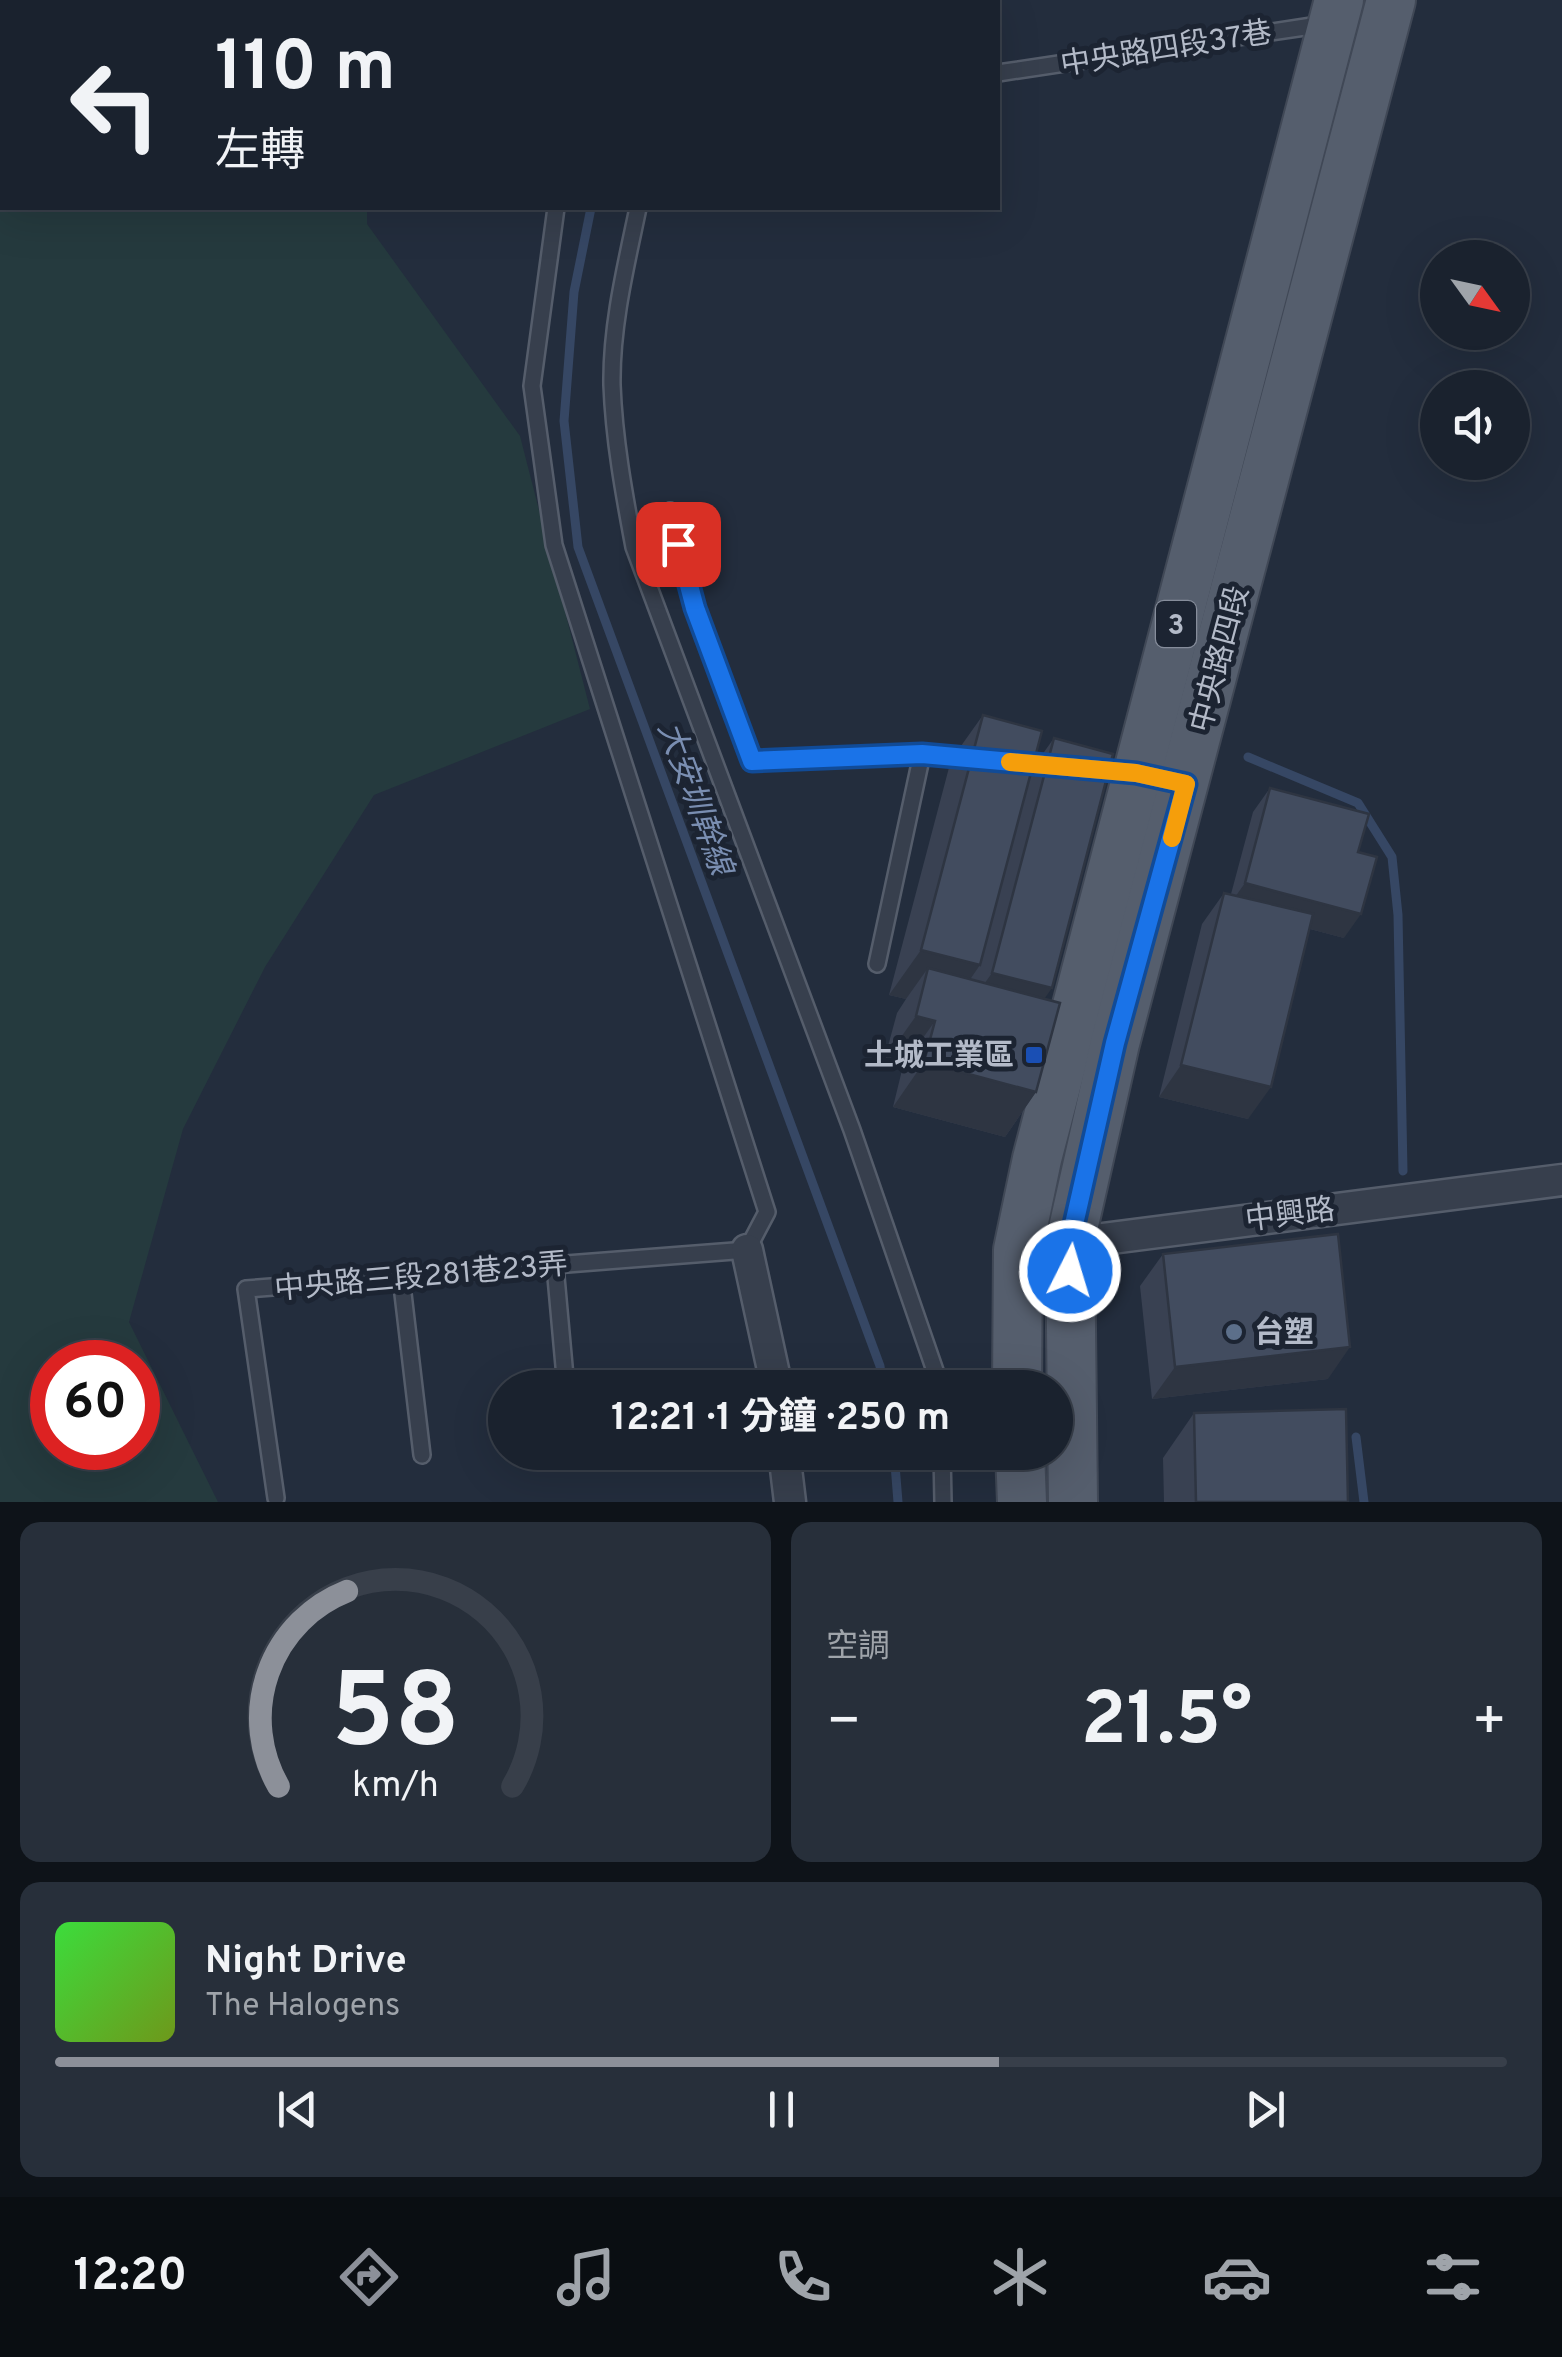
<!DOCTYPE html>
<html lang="zh-TW">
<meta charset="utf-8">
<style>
body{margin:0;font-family:Overpass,"Noto Sans TC",sans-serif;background:#272f3a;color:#f1f3f6;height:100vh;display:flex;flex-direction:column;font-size:38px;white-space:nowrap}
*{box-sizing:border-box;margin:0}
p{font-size:32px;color:#9fa4aa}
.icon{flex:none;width:55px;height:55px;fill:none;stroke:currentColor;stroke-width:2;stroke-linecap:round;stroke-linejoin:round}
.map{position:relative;height:1502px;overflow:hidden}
.sheet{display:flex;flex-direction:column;gap:20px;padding:20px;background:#0e1319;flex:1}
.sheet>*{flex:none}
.guide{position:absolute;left:0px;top:0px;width:1000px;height:210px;box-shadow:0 10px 40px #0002,0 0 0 2px #383f4a;background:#1a222e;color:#f1f3f6;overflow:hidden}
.needle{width:65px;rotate:123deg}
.buttons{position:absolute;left:1420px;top:240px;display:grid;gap:20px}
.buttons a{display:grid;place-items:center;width:110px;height:110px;border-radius:50%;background:#1a222e;box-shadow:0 10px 40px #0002,0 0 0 2px #383f4a;font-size:50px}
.speed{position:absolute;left:30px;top:1340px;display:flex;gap:20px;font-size:50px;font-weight:700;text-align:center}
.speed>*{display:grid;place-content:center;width:130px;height:130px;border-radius:50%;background:#1a222e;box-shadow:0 10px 40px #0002,0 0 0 2px #383f4a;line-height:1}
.speed .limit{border:15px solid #d22;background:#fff;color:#111}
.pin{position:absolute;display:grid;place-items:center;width:85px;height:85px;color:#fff;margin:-42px;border-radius:20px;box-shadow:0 5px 15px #0006}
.me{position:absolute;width:110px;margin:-55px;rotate:5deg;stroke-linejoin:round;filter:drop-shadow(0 0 8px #0008)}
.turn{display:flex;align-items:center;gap:35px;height:210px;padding:0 50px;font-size:45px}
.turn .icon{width:130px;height:130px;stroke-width:2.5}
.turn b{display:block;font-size:70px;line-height:85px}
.big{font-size:75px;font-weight:700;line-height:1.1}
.sheet .card{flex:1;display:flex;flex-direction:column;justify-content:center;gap:15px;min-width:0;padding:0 35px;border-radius:20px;background:#272f3a}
.sheet .dial{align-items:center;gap:0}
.dial svg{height:260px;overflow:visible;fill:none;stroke:#383f4a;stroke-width:7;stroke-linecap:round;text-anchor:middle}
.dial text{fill:#f1f3f6;stroke:none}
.song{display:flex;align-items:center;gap:30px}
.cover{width:120px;height:120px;border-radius:15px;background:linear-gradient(135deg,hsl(120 70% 55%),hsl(80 70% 35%))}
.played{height:10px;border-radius:5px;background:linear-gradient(90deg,#8c9099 65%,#383f4a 65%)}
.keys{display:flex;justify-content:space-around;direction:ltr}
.heat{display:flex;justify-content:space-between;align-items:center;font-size:55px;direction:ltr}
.sheet .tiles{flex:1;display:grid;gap:20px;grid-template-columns:1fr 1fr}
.card:last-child{grid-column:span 2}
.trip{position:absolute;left:488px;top:1370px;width:585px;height:100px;border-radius:50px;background:#1a222e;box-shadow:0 10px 40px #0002,0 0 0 2px #383f4a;font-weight:700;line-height:100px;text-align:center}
.menu{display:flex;height:160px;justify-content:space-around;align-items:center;background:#0a0e12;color:#9fa4aa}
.menu .icon{width:70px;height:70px}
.menu .active{color:#8c9099}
.menu b{font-size:45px;color:#f1f3f6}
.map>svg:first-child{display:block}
.green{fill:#253a3e;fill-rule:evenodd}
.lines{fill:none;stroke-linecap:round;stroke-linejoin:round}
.stream{stroke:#364764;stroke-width:9}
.lane-casing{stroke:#555d6b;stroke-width:20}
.street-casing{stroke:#555d6b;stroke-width:35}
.primary-casing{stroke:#404856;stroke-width:52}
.lane{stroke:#373f4d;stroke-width:15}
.street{stroke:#373f4d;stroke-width:30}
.primary{stroke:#555e6d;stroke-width:48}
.wall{fill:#394152}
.shaded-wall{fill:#2e3542}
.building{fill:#424c5f;stroke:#2e3542;stroke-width:2.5}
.route-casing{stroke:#114b97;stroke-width:25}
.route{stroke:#1a73e8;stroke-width:18}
.slow{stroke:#f59e0b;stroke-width:18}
.transit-dot{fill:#1a4fb4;stroke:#1c2432;stroke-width:4}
.service-dot{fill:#5c6f8a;stroke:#1c2432;stroke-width:4}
.labels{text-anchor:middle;stroke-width:10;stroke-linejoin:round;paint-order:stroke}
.shield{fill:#1c2432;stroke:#868d9b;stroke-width:2.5}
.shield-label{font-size:28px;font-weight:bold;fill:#b3bac8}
.street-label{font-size:30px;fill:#b3bac8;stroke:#1c2432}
.poi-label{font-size:30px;font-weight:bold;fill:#b3bac8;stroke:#1c2432;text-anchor:end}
.water-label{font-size:32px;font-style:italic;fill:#7a8eb1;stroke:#1c2432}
</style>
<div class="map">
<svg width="1562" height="1502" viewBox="0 0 1562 1502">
<rect width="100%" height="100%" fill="#232d3d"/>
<path class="green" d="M0 0H360V2H2V208H367V224L520 436 590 709 374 795 265 967 183 1129 129 1322 218 1502H0ZM52 1362H138V1448H52Z"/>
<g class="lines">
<g class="stream">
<polyline points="611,0 611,2"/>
<polyline points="591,208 574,292 564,421 578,547 880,1366 883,1388"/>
<polyline points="1248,757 1358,803 1392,857 1398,915 1403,1171"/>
<polyline points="1356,1437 1364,1502"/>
<polyline points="894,1452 898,1502"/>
</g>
<g class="lane-casing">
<g id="lane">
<polyline points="570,0 571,2"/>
<polyline points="664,0 664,2"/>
<polyline points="998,73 1325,24"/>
<path d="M638 208C626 265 611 326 612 385 614 439 624 494 634 547L852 1130 941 1388"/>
<polyline points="670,511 695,609 751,761 922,754 974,759"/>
<polyline points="877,964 922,754"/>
<polyline points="555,1266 566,1388"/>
<polyline points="401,1277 422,1455"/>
<polyline points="942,1452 943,1502"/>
<polyline points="276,1498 246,1289 747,1250 767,1212 554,545 532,386 556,208"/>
</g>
</g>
<g class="street-casing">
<g id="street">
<polyline points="747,1250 777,1388"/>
<polyline points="1018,1250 1562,1180"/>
<polyline points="784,1452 790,1502"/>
</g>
</g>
<g class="primary-casing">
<g id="primary">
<polyline points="1017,1388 1018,1250 1037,1159 1339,0"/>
<polyline points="1020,1452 1022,1502"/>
<polyline points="1073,1502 1070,1242 1115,1043 1391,0"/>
</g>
</g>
<use href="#lane" class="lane"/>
<use href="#street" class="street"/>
<use href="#primary" class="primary"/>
</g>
<g class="wall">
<polygon points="983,715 1032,769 1054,738 1044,999 1036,1092 1005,1137 893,1107 903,1066 884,1061 897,1013 906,999 889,995 951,760"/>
<polygon points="1270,788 1344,938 1310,929 1248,1119 1159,1097 1202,924 1224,893 1231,894 1253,812"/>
<polygon points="1163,1254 1328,1379 1152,1399 1140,1286"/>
<polygon points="1194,1413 1348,1502 1164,1502 1163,1458"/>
</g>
<g class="shaded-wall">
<polygon points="1245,883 1361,914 1344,938 1228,907"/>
<polygon points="921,950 980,965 949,1010 928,968 906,999 889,995"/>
<polygon points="992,973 1052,988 1020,1033 960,1018"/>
<polygon points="916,1016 935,1021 903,1066 884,1061"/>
<polygon points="924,1062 1036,1092 1005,1137 893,1107"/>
<polygon points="1181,1065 1271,1087 1248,1119 1159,1097"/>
<polygon points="1350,1347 1328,1379 1152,1399 1175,1367"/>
</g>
<g class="building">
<polygon points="983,715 1042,731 980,965 921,950"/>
<polygon points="1054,738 1113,754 1052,988 992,973"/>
<polygon points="1270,788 1369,814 1358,852 1377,857 1361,914 1245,883"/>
<polygon points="1224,893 1313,914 1271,1087 1181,1065"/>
<polygon points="928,968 1060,1003 1036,1092 924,1062 935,1021 916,1016"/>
<polygon points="1338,1234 1350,1347 1175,1367 1163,1254"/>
<polygon points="1346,1409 1348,1502 1196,1502 1194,1413"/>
</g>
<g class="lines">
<g class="route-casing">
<polyline id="route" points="678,544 695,608 752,761 922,754 1136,773 1186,784 1115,1043 1070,1242 1070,1271"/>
</g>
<use href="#route" class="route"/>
<polyline class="slow" points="1010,762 1136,773 1186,784 1172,838"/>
</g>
<rect class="transit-dot" x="1024" y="1045" width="20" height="20" rx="5"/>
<circle class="service-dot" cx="1234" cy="1332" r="10"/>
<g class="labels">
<rect class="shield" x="1156" y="601" width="40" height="46" rx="8"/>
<g class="shield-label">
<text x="1176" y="634">3</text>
</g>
<g class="street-label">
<text transform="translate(1166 48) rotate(-9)" y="10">中央路四段37巷</text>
<text transform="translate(1219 659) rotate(-75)" y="10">中央路四段</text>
<text transform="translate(1290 1214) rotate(-7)" y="10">中興路</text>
<text transform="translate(421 1276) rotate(-5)" y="10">中央路三段281巷23弄</text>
</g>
<g class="poi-label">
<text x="1014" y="1065">土城工業區</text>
<text x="1254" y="1342" text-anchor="start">台塑</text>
</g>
<g class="water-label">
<text transform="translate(696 798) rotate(70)" y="11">大安圳幹線</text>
</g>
</g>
</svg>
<div class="buttons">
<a><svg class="needle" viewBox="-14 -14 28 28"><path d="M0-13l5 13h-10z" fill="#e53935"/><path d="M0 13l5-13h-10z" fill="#9fa4aa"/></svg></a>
<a><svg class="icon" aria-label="sound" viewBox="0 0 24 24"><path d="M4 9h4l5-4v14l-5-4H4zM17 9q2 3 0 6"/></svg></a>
</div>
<div class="speed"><div class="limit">60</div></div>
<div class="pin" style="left:678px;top:544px;background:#d93025"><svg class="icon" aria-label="arrive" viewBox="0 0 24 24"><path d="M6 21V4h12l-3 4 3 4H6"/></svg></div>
<svg class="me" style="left:1070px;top:1271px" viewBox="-20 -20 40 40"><circle r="17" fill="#1a73e8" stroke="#fff" stroke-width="3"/><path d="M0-11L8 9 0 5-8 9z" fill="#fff"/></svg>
<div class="trip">12:21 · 1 分鐘 · 250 m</div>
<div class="guide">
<div class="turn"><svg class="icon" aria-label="left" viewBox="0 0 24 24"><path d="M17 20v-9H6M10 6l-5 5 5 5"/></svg><div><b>110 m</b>左轉</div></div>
</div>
</div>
<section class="sheet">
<div class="tiles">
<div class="card dial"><svg viewBox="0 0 100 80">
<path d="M14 69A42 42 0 1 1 86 69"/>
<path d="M14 69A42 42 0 0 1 35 9" stroke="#8c9099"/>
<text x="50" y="56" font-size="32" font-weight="700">58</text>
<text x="50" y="72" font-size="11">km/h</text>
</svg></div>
<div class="card"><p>空調</p>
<div class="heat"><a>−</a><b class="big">21.5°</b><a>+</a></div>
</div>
<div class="card">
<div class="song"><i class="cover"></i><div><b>Night Drive</b><p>The Halogens</p></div></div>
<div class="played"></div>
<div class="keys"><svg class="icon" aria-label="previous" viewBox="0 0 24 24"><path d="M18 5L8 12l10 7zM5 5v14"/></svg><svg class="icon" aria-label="pause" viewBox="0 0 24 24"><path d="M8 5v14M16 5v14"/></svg><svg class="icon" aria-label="next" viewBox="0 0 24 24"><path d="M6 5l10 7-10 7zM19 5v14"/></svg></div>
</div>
</div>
</section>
<nav class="menu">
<b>12:20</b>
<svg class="icon active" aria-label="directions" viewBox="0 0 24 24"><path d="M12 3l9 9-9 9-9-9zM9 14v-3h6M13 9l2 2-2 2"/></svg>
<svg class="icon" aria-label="music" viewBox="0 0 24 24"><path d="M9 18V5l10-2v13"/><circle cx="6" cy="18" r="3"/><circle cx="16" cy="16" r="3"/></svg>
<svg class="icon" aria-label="phone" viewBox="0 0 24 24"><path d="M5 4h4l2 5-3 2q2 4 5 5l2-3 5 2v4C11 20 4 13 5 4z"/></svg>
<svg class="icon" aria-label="climate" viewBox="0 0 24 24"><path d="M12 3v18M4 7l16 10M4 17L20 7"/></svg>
<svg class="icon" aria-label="car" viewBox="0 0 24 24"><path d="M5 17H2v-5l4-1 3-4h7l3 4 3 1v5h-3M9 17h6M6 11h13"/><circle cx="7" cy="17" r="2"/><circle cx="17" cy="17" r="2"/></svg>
<svg class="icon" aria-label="filters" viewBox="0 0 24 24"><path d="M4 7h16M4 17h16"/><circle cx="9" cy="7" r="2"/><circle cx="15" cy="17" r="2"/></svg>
</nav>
